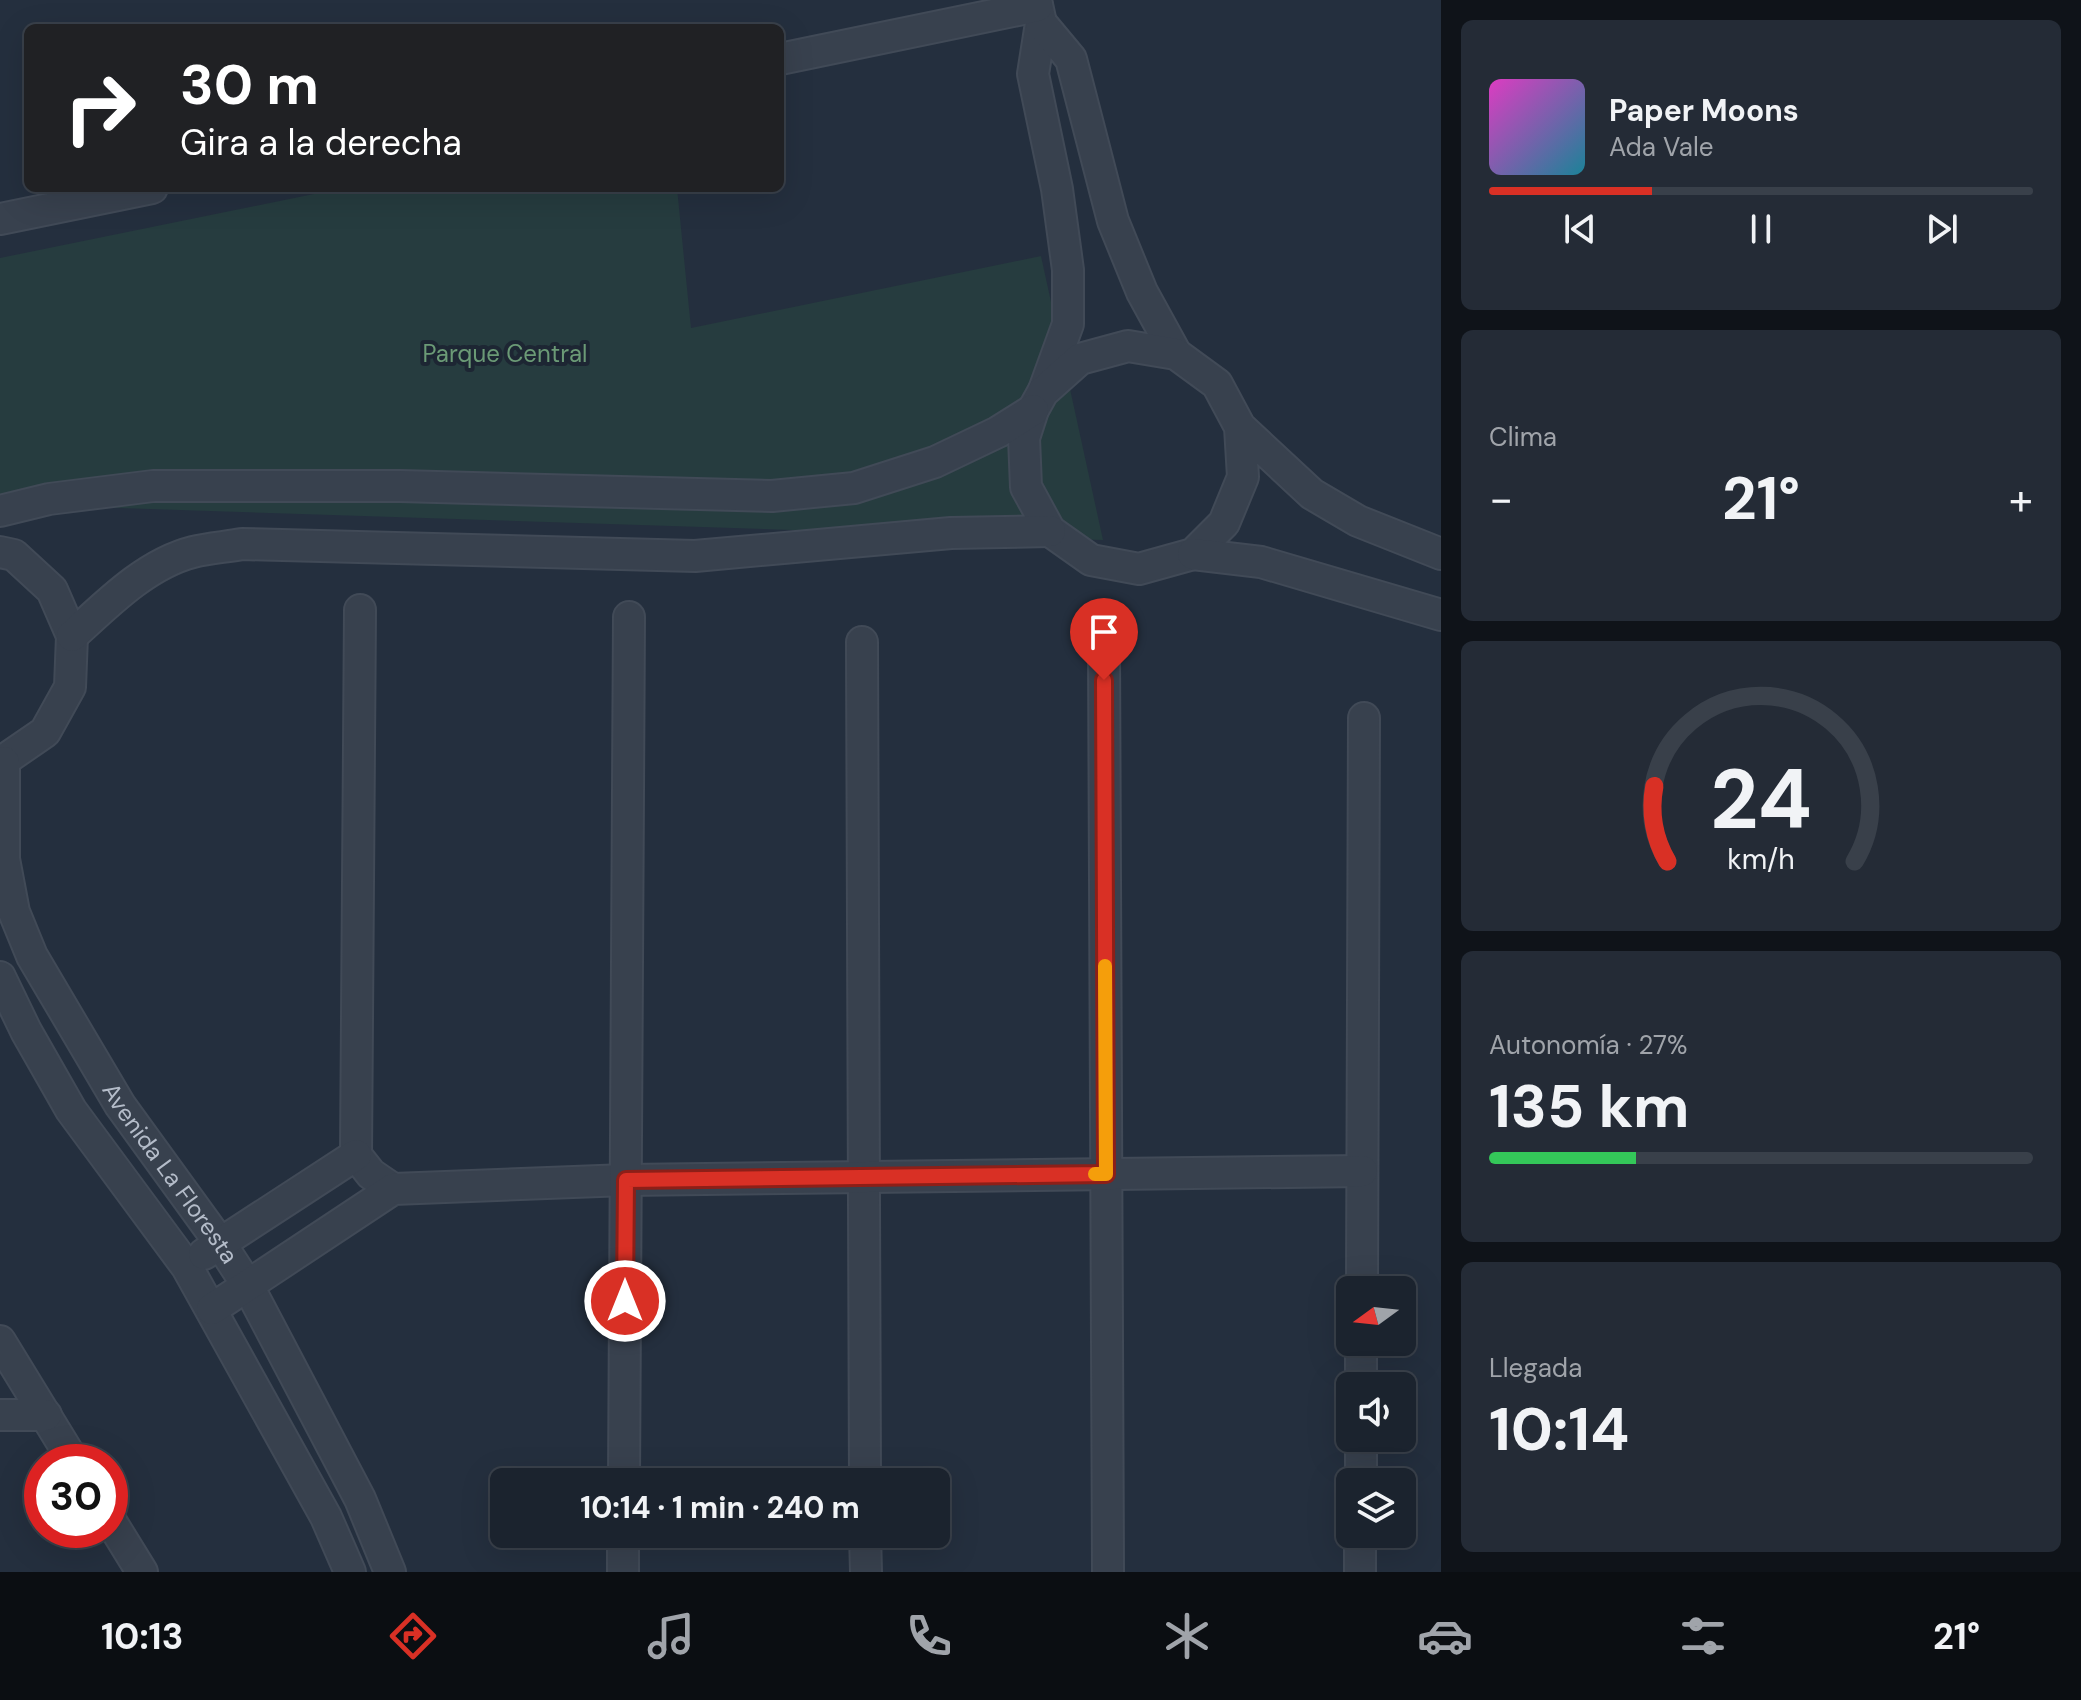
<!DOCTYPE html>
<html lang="es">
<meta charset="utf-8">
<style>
body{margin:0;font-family:"DM Sans",sans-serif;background:#242b36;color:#f1f3f6;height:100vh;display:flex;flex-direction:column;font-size:30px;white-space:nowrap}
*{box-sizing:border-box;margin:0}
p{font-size:26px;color:#a0a4aa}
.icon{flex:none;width:44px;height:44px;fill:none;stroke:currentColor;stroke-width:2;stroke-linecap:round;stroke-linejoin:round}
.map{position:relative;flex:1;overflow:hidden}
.panel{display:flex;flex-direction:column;gap:20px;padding:20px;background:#0f1319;width:640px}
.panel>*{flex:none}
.hud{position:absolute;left:24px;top:24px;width:760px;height:168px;border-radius:12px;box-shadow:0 8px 32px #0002,0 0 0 2px #39404a;background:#202124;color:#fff;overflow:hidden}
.needle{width:52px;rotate:255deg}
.fabs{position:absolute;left:1336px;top:1276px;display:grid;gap:16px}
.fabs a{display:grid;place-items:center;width:80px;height:80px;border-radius:12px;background:#1b232e;box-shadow:0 8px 32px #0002,0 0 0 2px #39404a;font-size:40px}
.speed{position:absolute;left:24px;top:1444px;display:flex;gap:16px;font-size:40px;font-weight:700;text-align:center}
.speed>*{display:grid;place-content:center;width:104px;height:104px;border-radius:50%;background:#1b232e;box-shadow:0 8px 32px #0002,0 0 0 2px #39404a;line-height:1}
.speed .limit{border:12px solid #d22;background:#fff;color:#111}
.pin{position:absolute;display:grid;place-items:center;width:68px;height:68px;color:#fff;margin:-82px -34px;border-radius:50% 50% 50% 0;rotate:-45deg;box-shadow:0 0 8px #0007}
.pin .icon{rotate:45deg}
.me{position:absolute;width:88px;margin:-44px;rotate:0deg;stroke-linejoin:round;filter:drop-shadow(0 0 6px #0008)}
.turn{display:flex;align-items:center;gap:28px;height:168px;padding:0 24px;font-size:36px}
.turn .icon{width:104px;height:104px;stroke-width:2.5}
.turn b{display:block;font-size:56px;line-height:68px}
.big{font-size:60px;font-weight:700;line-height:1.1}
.panel .card{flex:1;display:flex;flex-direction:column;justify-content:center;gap:12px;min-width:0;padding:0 28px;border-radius:12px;background:#242b36}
.panel .dial{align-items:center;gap:0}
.dial svg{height:208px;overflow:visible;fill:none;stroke:#39404a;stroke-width:7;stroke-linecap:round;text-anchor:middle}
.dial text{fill:#f1f3f6;stroke:none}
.song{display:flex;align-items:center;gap:24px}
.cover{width:96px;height:96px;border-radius:12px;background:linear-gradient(135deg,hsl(310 70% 55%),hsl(190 70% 35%))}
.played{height:8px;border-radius:4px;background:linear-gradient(90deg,#d93025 30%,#39404a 30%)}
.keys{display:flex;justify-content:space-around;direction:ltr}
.heat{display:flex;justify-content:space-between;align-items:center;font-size:44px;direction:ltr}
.charge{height:12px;border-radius:6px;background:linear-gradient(90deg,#34c759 27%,#39404a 0)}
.trip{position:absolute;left:490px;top:1468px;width:460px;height:80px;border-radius:12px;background:#1b232e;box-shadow:0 8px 32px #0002,0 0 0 2px #39404a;font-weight:700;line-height:80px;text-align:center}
.dock{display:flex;height:128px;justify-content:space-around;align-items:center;background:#0b0e12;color:#a0a4aa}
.dock .icon{width:56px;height:56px}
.dock .current{color:#d93025}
.dock b{font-size:36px;color:#f1f3f6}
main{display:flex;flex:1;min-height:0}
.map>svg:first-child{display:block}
.green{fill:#263c3f}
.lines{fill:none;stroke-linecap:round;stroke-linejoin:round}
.minor-casing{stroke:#414a57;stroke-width:34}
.minor{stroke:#38414e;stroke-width:30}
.route-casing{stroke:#8d1f18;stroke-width:20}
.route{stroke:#d93025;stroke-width:14}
.slow{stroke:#f59e0b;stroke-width:14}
.labels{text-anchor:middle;stroke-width:8;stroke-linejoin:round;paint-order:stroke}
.park-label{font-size:24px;fill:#6b9a76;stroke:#1d2633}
.street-label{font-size:24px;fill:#b4bcc9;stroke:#1d2633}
</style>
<main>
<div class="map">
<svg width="1441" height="1572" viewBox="0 0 1441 1572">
<rect width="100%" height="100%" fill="#242f3e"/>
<polygon class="green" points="343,188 677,188 691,328 1041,256 1103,540 88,507 0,522 0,258"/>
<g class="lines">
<g class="minor-casing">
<g id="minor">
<polyline points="1036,0 1041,23 1033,74 1057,189 1068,270 1068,324 1044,390"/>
<polyline points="1041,23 1071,59 1113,221 1142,292 1176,354"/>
<polyline points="780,59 1037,6"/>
<polyline points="0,219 152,188"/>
<polyline points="1240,427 1243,477 1224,523 1193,554 1139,569 1091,560 1050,531 1026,487 1024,438 1033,410 1043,392 1080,359 1128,346 1176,354 1217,384 1240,427 1312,494 1358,521 1441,554"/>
<polyline points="0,511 49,499 153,486 400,486 772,496 854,488 935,462 998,432 1033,410"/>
<polyline points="0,552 14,555 52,590 72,636 70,687 45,732 0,763"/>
<polyline points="1193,554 1261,562 1441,615"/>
<polyline points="360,610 356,1155 371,1174 393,1189"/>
<path d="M72 636C107 604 146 564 193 552 209 548 226 547 242 544L695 556 951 533 1050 531"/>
<polyline points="862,642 865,1482"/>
<polyline points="1104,649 1108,1572"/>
<path id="s1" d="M4 762V859L14 912 32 956 120 1105 220 1243 248 1286 360 1499 390 1572"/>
<polyline points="0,977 26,1031 71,1110 187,1267 326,1517 350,1572"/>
<polyline points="204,1254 356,1155"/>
<polyline points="1362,1290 1364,718"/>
<polyline points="212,1309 393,1189 626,1180 1362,1171"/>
<polyline points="0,1341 74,1462"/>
<polyline points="1361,1386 1361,1342"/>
<polyline points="0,1415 46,1415"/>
<polyline points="624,1482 629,617"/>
<polyline points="1361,1482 1361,1438"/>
<polyline points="110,1520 142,1572"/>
<polyline points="865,1534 866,1572"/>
<polyline points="623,1572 623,1534"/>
<polyline points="1360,1572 1360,1534"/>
</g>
</g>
<use href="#minor" class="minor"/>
</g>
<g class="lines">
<g class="route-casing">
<polyline id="route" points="625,1301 626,1180 1106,1174 1104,680"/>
</g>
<use href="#route" class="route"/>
<polyline class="slow" points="1095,1174 1106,1174 1105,966"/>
</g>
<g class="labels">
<g class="park-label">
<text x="505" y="362">Parque Central</text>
</g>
<g class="street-label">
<text dy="8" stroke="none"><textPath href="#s1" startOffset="456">Avenida La Floresta</textPath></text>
</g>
</g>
</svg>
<div class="fabs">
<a><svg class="needle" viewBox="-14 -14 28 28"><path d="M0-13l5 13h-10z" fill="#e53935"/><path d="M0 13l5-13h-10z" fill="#a0a4aa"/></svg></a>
<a><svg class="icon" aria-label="sound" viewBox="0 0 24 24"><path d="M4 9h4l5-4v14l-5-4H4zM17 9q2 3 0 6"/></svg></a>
<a><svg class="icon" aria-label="layers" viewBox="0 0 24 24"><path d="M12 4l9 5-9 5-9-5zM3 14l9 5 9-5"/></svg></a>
</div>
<div class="speed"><div class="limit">30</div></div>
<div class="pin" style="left:1104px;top:680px;background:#d93025"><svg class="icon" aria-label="arrive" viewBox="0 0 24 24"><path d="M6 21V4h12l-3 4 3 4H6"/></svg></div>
<svg class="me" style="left:625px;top:1301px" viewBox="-20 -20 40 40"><circle r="17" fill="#d93025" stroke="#fff" stroke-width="3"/><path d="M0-11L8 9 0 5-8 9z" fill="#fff"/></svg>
<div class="trip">10:14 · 1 min · 240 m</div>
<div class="hud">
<div class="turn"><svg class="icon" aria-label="right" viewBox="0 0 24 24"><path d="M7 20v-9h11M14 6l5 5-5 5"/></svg><div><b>30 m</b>Gira a la derecha</div></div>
</div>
</div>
<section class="panel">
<div class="card">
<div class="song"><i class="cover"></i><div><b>Paper Moons</b><p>Ada Vale</p></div></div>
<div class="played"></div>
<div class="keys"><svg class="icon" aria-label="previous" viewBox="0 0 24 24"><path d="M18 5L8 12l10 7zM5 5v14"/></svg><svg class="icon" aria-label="pause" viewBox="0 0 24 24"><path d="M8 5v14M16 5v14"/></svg><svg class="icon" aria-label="next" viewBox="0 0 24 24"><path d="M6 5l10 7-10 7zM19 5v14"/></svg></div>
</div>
<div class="card"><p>Clima</p>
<div class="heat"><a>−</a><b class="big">21°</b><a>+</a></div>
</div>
<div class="card dial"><svg viewBox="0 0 100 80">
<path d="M14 69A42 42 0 1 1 86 69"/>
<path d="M14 69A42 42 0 0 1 9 40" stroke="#d93025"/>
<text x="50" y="56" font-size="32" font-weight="700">24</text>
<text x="50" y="72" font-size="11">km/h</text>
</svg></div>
<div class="card"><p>Autonomía · 27%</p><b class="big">135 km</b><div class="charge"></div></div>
<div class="card"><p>Llegada</p><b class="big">10:14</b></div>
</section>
</main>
<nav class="dock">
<b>10:13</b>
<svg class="icon current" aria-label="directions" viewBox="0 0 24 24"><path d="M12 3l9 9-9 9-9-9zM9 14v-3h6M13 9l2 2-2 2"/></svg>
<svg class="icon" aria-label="music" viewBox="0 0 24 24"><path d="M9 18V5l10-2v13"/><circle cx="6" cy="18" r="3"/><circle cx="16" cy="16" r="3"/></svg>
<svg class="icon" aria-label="phone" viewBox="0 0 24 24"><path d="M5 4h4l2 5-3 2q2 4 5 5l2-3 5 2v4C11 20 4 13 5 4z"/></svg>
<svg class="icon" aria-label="climate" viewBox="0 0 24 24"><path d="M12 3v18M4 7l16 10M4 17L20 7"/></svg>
<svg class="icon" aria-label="car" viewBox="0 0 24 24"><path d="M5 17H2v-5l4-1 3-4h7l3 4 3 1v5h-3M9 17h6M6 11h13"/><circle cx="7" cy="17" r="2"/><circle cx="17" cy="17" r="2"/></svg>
<svg class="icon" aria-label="filters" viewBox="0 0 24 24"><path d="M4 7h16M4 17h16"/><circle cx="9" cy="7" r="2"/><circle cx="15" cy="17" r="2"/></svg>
<b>21°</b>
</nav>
